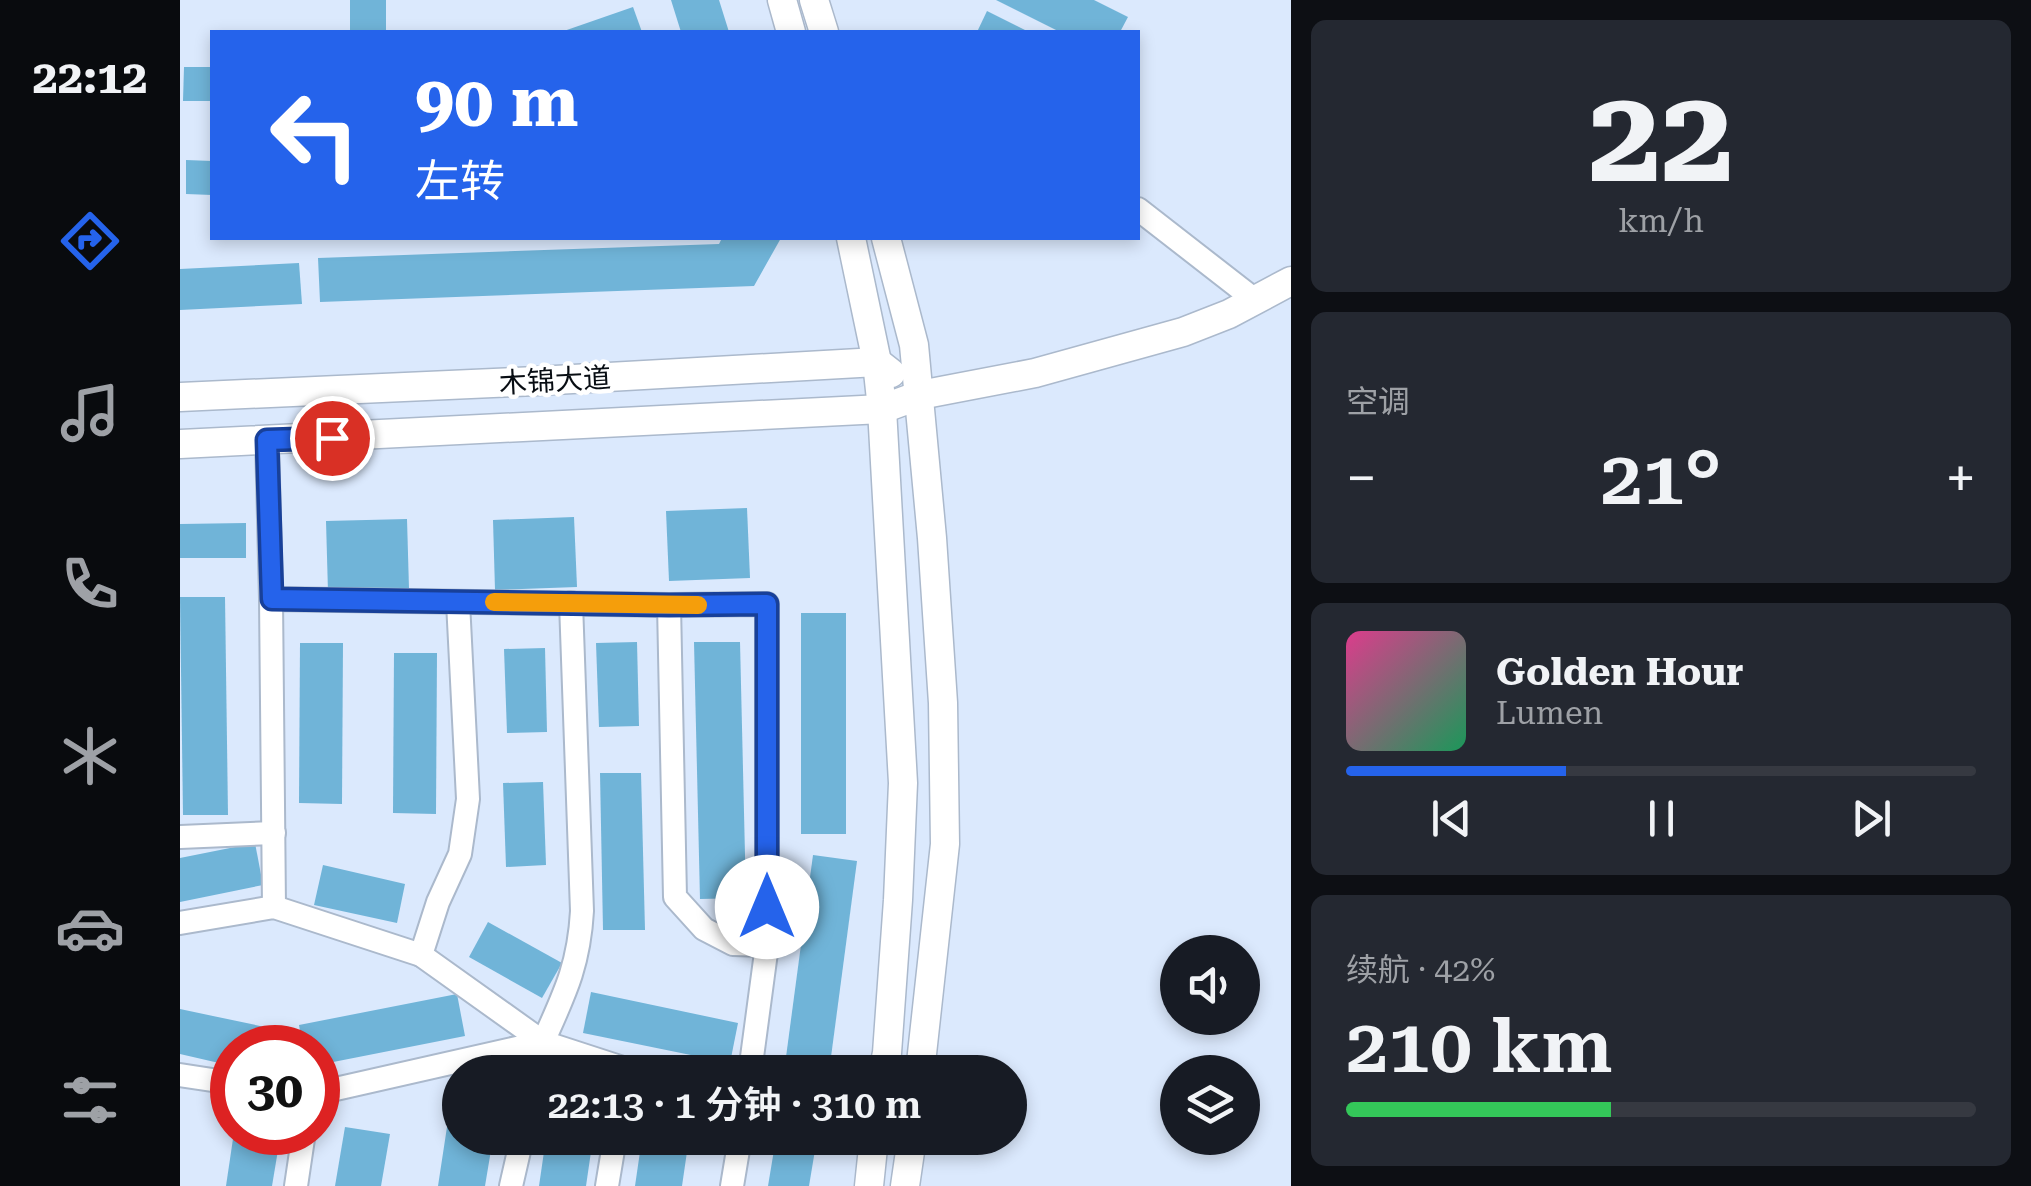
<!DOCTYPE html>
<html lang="zh">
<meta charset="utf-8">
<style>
body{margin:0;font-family:"Roboto Serif","Noto Sans SC",serif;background:#242831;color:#f1f3f6;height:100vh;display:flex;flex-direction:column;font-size:38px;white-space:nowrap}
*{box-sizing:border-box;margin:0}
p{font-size:32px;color:#9ea1a6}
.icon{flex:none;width:55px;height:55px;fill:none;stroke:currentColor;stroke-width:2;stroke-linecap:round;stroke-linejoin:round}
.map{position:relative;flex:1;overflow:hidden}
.panel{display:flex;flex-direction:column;gap:20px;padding:20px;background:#0d0f14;width:740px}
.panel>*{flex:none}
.hud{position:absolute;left:30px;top:30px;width:930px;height:210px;border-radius:0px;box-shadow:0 5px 15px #0003;background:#2563eb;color:#fff;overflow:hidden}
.controls{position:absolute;left:980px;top:935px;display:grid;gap:20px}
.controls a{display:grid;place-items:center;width:100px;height:100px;border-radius:50%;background:#171b24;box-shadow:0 5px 15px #0003;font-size:50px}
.speed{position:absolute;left:30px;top:1025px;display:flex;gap:20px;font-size:50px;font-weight:700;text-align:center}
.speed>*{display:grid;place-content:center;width:130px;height:130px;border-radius:50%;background:#171b24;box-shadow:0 5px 15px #0003;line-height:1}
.speed .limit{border:15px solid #d22;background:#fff;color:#111}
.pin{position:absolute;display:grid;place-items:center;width:85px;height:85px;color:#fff;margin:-42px;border:5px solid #fff;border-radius:50%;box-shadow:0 2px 10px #0007}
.me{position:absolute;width:110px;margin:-55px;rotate:0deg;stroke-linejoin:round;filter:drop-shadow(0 0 8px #0008)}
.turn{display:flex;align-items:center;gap:35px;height:210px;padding:0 40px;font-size:45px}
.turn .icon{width:130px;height:130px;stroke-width:2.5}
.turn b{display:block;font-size:70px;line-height:85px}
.big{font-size:75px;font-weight:600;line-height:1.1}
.panel .card{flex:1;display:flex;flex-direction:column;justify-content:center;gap:15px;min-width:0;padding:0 35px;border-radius:15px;background:#242831}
.panel .dial{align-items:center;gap:0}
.dial b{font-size:130px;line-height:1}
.song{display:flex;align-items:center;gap:30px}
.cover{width:120px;height:120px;border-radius:15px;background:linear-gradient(135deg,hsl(330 70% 55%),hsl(150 70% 35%))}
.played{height:10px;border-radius:5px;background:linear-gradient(90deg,#2563eb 35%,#363941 35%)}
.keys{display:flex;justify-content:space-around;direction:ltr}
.heat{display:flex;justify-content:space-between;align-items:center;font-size:55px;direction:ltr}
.charge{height:15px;border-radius:8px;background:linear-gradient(90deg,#34c759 42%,#363941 0)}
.trip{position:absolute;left:262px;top:1055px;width:585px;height:100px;border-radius:50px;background:#171b24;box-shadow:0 5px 15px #0003;font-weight:600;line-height:100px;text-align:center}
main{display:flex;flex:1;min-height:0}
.menu{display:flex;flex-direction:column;width:180px;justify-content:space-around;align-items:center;background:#090b0e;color:#9ea1a6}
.menu .icon{width:70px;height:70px}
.menu .active{color:#2563eb}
.menu b{font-size:45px;color:#f1f3f6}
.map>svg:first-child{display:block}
.building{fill:#70b4d8}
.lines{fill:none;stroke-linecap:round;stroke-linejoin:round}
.minor-casing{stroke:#abb9cc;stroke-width:26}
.tertiary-casing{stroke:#abb9cc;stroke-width:31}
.minor{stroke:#fff;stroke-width:22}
.tertiary{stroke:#fff;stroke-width:28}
.route-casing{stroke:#184099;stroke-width:25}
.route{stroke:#2563eb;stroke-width:18}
.slow{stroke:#f59e0b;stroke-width:18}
.labels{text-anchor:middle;stroke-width:9;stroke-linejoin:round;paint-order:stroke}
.street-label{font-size:28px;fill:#080d13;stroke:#fff}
</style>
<main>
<nav class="menu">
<b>22:12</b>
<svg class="icon active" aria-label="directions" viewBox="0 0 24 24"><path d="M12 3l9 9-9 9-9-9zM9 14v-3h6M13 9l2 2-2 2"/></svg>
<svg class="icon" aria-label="music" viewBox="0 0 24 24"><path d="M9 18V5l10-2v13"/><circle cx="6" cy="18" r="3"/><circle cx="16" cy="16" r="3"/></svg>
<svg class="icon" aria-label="phone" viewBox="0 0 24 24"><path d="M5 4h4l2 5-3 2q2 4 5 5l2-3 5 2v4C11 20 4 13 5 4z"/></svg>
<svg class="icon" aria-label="climate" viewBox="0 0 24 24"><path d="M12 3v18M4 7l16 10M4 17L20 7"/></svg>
<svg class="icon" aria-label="car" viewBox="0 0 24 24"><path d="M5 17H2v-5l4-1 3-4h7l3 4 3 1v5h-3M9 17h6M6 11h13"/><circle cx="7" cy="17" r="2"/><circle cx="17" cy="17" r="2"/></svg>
<svg class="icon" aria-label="filters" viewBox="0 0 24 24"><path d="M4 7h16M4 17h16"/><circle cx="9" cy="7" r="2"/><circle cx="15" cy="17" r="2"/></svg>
</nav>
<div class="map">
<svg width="1111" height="1186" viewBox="0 0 1111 1186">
<rect width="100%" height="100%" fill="#dbe9fd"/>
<g class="building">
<rect x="170" y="0" width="36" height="32"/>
<polygon points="491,0 539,0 549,32 501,32"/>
<polygon points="816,0 914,0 948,17 940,32 880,32"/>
<polygon points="453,7 462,32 381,32"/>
<polygon points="807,11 849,32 797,32"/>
<polygon points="4,67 32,67 32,101 3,101"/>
<polygon points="6,160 32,161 32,195 6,194"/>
<polygon points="542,238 601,238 574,286 140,302 138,258 539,244"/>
<polygon points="119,263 122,304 0,310 0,269"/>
<polygon points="567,508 570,578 489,581 486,511"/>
<polygon points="394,517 397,587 315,590 313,520"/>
<polygon points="227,519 229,589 148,592 146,521"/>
<polygon points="66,523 66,558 0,558 0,524"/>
<polygon points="0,597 45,597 48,815 3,815"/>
<rect x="621" y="613" width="45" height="221"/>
<polygon points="457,642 459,726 419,727 416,643"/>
<polygon points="514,642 560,642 566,898 520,899"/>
<polygon points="120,643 163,643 162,804 119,803"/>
<polygon points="365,648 367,732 327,733 324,649"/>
<polygon points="214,653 257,653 256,814 213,813"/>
<polygon points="420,773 461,773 465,930 423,930"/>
<polygon points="363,782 366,865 326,867 323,783"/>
<polygon points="75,843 83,885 0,902 0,858"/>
<polygon points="633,855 677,861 649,1072 604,1072"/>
<polygon points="143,865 225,884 217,923 134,905"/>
<polygon points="308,922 382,963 362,998 289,957"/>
<polygon points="411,992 558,1023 550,1063 403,1033"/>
<polygon points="277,994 285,1036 138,1065 138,1048 123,1048 119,1025"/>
<polygon points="0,1009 99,1030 95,1048 52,1048 52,1066 0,1054"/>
<polygon points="274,1081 280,1082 280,1138 313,1138 305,1186 258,1186"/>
<polygon points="165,1127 210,1134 201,1186 155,1186"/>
<polygon points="54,1132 101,1132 92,1186 46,1186"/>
<polygon points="366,1138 413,1138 406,1186 359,1186"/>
<polygon points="462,1138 509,1138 502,1186 455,1186"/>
<polygon points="596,1138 637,1138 629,1186 588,1186"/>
</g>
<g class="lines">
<g class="minor-casing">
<g id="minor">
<polyline points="958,209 1075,300"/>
<polyline points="87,440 91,599"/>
<polyline points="489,605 587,604 587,945 570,1072"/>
<polyline points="0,837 94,833"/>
<polyline points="94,907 91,599 489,605 495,897 524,929 553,944 587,945"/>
<polyline points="0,923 94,907 241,955 363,1042 446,1069 476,1072"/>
<polyline points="241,955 258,902 280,854 288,799 278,602"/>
<path d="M363 1042C385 993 399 965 402 911L391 603"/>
<polyline points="0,1075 52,1083"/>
<polyline points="138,1093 363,1042 356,1072"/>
<polyline points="116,1186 124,1132"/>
<polyline points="331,1186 342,1138"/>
<polyline points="427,1186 435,1138"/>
<polyline points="552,1186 560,1138"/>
</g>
</g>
<g class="tertiary-casing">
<g id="tertiary">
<polyline points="602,0 611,32"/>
<polyline points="634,0 644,32"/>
<polyline points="671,238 697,362 702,409 723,783 718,900 707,1053 703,1072"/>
<polyline points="706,238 734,345 752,538 763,703 765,844 740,1072"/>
<polyline points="0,397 357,381 697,362 711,373"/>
<polyline points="0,444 702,409 740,395 855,373 1003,332 1049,314 1111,281"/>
<polyline points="689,1186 694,1138"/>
<polyline points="725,1186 732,1138"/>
</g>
</g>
<use href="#minor" class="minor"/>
<use href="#tertiary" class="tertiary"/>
</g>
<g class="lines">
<g class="route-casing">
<polyline id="route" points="152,438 87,440 92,599 489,605 587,604 587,907"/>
</g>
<use href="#route" class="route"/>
<polyline class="slow" points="314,602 518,605"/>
</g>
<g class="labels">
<g class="street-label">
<text transform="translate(375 380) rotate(-3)" y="10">木锦大道</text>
</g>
</g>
</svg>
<div class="controls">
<a><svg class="icon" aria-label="sound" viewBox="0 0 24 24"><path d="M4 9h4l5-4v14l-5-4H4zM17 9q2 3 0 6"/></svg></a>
<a><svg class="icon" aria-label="layers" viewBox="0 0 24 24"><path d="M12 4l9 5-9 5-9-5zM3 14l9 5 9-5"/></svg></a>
</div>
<div class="speed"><div class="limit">30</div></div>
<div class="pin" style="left:152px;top:438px;background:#d93025"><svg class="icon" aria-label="arrive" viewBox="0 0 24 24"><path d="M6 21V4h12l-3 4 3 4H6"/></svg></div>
<svg class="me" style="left:587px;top:907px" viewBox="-20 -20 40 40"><circle r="19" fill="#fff"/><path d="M0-13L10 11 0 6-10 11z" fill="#2563eb"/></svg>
<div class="trip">22:13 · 1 分钟 · 310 m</div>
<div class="hud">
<div class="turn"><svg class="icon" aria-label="left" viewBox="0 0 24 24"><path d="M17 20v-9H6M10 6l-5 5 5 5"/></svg><div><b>90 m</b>左转</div></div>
</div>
</div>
<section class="panel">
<div class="card dial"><b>22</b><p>km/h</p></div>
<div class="card"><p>空调</p>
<div class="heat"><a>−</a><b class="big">21°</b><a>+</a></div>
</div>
<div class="card">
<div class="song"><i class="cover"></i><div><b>Golden Hour</b><p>Lumen</p></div></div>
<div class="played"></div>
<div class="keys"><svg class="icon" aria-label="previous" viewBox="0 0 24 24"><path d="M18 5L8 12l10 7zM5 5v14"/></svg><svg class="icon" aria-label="pause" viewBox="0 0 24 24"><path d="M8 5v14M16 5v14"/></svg><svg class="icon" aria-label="next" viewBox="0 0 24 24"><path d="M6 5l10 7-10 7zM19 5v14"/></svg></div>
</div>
<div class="card"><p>续航 · 42%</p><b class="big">210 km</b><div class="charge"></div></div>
</section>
</main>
